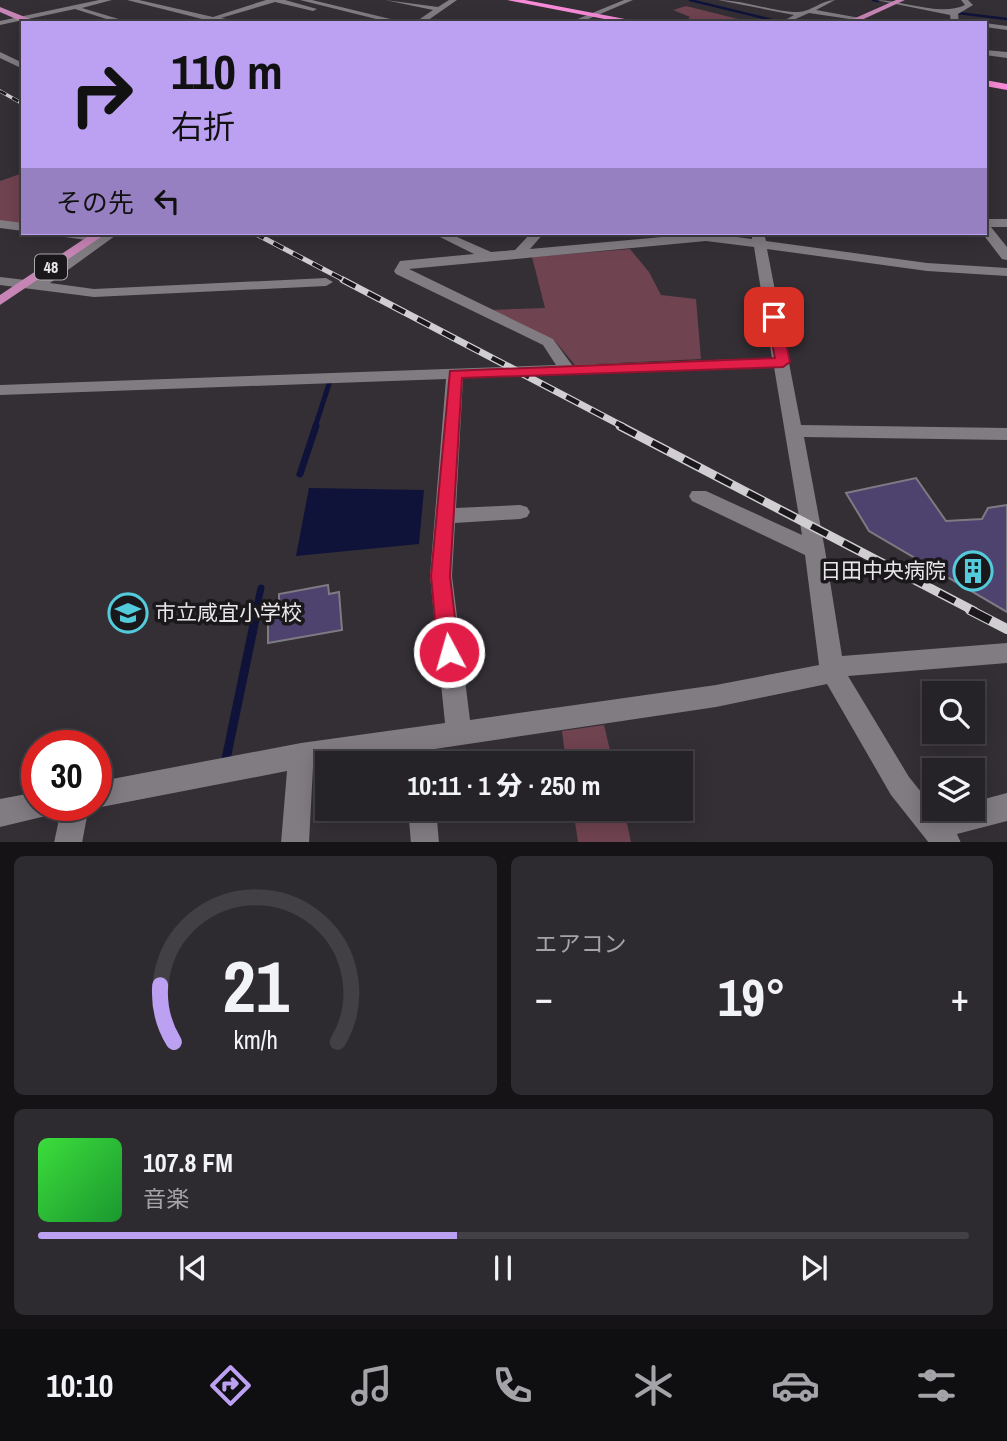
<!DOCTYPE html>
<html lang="ja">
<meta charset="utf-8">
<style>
body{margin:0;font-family:"Archivo Narrow","Noto Sans JP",sans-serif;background:#2e2b30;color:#f1f3f6;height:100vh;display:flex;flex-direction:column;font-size:26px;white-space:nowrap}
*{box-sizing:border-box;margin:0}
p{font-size:23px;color:#a4a4a8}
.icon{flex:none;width:38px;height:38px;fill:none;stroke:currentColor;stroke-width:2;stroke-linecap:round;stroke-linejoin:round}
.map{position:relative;height:842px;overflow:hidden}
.details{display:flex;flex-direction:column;gap:14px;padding:14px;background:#151316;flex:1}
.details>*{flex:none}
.hud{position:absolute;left:21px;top:21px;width:966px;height:214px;border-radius:0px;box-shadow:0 4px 18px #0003,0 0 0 2px #424045;background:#bca0f2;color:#111;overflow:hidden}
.fabs{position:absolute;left:922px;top:681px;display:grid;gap:14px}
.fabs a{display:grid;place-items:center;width:63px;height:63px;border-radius:0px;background:#262328;box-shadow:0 4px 18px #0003,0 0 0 2px #424045;font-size:35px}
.speed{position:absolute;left:21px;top:730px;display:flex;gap:14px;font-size:35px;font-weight:700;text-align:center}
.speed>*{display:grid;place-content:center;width:91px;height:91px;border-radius:50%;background:#262328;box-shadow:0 4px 18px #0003,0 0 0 2px #424045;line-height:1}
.speed .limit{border:10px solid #d22;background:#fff;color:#111}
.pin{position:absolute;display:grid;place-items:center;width:60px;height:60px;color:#fff;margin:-30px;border-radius:14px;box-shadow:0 4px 10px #0006}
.me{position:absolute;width:77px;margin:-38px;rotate:354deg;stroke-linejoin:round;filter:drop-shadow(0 0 5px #0008)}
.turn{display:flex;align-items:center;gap:24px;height:147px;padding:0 35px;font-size:32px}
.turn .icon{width:91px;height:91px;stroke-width:2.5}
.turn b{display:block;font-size:49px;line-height:60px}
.then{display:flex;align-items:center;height:66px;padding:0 35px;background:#0003;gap:14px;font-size:26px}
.big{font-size:52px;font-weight:800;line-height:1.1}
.details .tile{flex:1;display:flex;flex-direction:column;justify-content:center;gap:10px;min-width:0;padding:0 24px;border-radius:10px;background:#2e2b30}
.details .dial{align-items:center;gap:0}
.dial svg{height:182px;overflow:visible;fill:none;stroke:#424045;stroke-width:7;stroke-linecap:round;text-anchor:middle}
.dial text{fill:#f1f3f6;stroke:none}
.song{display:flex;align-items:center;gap:21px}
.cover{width:84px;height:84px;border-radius:10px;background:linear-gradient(135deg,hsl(120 70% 55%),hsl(130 70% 35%))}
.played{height:7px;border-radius:4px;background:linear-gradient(90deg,#bca0f2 45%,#424045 45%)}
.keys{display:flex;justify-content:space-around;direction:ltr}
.heat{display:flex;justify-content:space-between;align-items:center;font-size:38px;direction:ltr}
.details .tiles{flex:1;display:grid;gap:14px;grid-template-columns:1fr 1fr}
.tile:last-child{grid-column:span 2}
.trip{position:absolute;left:315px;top:751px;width:378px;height:70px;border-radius:0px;background:#262328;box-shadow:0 4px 18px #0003,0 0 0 2px #424045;font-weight:800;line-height:70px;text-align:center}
.tabs{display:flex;height:112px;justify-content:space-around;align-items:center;background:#0f0e10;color:#a4a4a8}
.tabs .icon{width:49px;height:49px}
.tabs .current{color:#bca0f2}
.tabs b{font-size:32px;color:#f1f3f6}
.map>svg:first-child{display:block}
.green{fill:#704350}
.water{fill:#0f133a}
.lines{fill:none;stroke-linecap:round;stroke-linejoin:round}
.stream-far3{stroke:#0f133a;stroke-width:2.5}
.stream-far2{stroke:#0f133a;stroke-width:5}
.stream-far1{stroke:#0f133a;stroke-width:7}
.stream{stroke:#0f133a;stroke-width:9}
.building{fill:#4e426f;stroke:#7d7b82;stroke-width:2}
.minor{fill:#807c82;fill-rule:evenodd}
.major{fill:#c785b5;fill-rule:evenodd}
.highway{fill:#f78bd7;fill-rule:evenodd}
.rail-far4-casing{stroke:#d1ced2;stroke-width:3.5}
.rail-far3-casing{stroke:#d1ced2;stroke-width:5}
.rail-far2-casing{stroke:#d1ced2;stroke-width:7}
.rail-far1-casing{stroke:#d1ced2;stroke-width:9}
.rail-casing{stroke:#d1ced2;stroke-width:10}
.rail-far4{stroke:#1a181b;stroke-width:2.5;stroke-dasharray:7;stroke-linecap:butt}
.rail-far3{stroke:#1a181b;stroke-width:3.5;stroke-dasharray:11;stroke-linecap:butt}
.rail-far2{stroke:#1a181b;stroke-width:4.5;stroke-dasharray:14;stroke-linecap:butt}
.rail-far1{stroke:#1a181b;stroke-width:6;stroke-dasharray:18;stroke-linecap:butt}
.rail{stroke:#1a181b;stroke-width:8;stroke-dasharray:23;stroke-linecap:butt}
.route{fill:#e11d48;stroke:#92132f;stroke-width:2}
.labels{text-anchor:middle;stroke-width:7;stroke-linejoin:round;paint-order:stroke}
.shield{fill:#1a181b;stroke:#aca9ad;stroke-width:2}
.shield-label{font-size:16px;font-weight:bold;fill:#eae7eb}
.near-poi-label{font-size:21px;fill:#eae7eb;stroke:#1a181b;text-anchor:end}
</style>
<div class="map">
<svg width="1007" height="843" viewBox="0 0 1007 843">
<rect width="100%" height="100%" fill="#332f35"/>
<g class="green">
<polygon points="686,6 754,23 685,23 690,17 673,10"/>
<polygon points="23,173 23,224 0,221 0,181"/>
<polygon points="630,249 649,272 661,295 696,299 701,359 575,365 554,340 487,310 545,308 532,257"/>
<polygon points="604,725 613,763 566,763 562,731"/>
<polygon points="573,809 624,809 631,842 578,842"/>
</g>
<polygon class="water" points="309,488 424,490 419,544 296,556"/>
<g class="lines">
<g class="stream-far3">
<polyline points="690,0 776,21"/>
<polyline points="873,0 878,1"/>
<polyline points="958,13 1007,19"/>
<polyline points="767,23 797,21"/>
</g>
<polyline class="stream-far2" points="315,427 330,381"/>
<g class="stream-far1">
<polyline points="300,474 316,426"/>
<polyline points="256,611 261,588"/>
</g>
<polyline class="stream" points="225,764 257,610"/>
</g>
<g class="building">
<polygon points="916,478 946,521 982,519 988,508 1007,505 1007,612 869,531 846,493"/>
<polygon points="328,585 329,594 339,592 342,630 268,643 268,613 279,611 279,594"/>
</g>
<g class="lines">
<g class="minor">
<polygon points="99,0 112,0 82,8 132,23 119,23 75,9 0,25 0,21"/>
<polygon points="127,0 139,0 213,17 266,0 285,0 317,9 313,11 275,2 221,18 249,23 210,21"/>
<polygon points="300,0 312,0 407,23 392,23"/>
<polygon points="385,0 438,7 449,0 457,0 424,23 414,23 433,10"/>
<polygon points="624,0 633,0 579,23 568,23"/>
<path d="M718 0C744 0 777 13 799 12 812 11 822 0 835 0L816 10 860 18 856 20 809 13 791 21 787 19 794 15Z"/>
<path d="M876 0C903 0 940 17 965 5L961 0H968L973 5 958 14 959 23H951L950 15Z"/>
<polygon points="486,19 488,23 479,23"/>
<polygon points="985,23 1007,26 1007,30 985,27"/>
<polygon points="985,50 1007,52 1007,58 985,55"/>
<polygon points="0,52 23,63 23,69 0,58"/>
<polygon points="985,219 1007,219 1007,227 991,227 1007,247 1007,260 1002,259 982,233 985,233"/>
<polygon points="0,220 23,223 23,231 0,228"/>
<polygon points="59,233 92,233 101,236 105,233 119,233 50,283 94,289 326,278 333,282 326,286 94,297 0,285 0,277 34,281 93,241 65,237"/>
<path d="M432 233H448L491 252 515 250 531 233H544L530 249 706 233 752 239V233H764L766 241 927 263 1007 268V276L927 271 767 249 801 425 1007 428V440L804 437 825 550 842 656 1007 643V663L848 676 909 777 934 808 938 811 973 808V802L1007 793V821L957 834 961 843H929L891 795 827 684 716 707 428 750 430 763H404L403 753 313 767 309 843H281L287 771 96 808 89 806 82 843H54L62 805H96V782L301 743 445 723 430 576 446 379 0 395V385L556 365 543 345 396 274 394 271 400 261 474 254ZM706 241 754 247 772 358 572 365 553 339 409 269ZM774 367 802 535 706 491H692L689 496 692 501 805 555 819 665 716 685 470 720 452 576 455 523 520 519 527 517 530 512 527 507 520 505 456 508 463 378Z"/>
<polygon points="37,792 37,805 54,805 50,815 0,827 0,799"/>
<polygon points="408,808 436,808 439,843 411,843"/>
</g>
<g class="major">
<polygon points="896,0 905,0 855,23 844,23"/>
<polygon points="0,7 35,21 36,23 25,23 0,12"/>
<polygon points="93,233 107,233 0,305 0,295"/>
</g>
<g class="highway">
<polygon points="507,0 525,0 646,23 625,23"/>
<polygon points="985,80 1007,84 1007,90 985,86"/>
</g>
<g class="rail-far4-casing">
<polyline id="rail-far4" points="0,91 23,104"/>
</g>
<g class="rail-far3-casing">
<polyline id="rail-far3" points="254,233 346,281"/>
</g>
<g class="rail-far2-casing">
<polyline id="rail-far2" points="343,280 624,427"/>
</g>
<g class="rail-far1-casing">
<polyline id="rail-far1" points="620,426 974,611"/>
</g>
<g class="rail-casing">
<polyline id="rail" points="970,610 1007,629"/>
</g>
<use href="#rail-far4" class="rail-far4"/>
<use href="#rail-far3" class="rail-far3"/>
<use href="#rail-far2" class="rail-far2"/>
<use href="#rail-far1" class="rail-far1"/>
<use href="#rail" class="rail"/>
</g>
<polygon class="route" points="774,313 781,317 790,362 783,367 462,378 450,576 459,652 456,658 449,661 441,658 438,652 431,576 450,371 775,358 767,317"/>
<defs>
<g id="building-ring" transform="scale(2.0125)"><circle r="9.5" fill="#1a181b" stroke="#53cbdb" stroke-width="1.5"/><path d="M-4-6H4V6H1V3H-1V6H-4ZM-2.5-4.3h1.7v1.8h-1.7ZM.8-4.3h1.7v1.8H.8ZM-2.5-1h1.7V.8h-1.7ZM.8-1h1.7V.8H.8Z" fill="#53cbdb"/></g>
<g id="school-ring" transform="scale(2.0125)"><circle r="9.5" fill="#1a181b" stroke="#53cbdb" stroke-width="1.5"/><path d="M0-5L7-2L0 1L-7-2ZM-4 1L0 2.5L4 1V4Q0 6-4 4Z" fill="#53cbdb"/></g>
</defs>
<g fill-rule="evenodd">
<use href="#building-ring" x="973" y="571"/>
<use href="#school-ring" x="128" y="613"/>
</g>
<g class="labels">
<rect class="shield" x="35" y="254.5" width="32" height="25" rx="5"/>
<g class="shield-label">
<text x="51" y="273">48</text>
</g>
<g class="near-poi-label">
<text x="946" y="578">日田中央病院</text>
<text x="155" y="620" text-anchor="start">市立咸宜小学校</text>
</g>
</g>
</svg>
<div class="fabs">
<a><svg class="icon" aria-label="search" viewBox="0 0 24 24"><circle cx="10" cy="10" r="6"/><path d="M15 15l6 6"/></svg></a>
<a><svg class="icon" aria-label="layers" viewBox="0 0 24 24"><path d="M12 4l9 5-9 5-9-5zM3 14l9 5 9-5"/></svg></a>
</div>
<div class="speed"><div class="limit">30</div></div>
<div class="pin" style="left:774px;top:317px;background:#d93025"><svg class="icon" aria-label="arrive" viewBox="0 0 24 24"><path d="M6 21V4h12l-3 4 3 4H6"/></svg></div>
<svg class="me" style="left:449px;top:652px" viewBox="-20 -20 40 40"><circle r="17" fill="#e11d48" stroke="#fff" stroke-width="3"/><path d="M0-11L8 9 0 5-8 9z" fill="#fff"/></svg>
<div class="trip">10:11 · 1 分 · 250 m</div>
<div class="hud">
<div class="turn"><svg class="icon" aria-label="right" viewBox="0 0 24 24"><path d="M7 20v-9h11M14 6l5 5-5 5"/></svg><div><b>110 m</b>右折</div></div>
<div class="then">その先<svg class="icon" aria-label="left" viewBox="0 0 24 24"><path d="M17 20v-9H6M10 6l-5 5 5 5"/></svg></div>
</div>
</div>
<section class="details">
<div class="tiles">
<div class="tile dial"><svg viewBox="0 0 100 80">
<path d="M14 69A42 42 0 1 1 86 69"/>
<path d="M14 69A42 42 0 0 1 8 44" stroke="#bca0f2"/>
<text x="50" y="56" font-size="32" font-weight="700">21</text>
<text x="50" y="72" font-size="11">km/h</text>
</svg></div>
<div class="tile"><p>エアコン</p>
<div class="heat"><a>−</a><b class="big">19°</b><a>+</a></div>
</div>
<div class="tile">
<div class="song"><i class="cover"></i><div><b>107.8 FM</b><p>音楽</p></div></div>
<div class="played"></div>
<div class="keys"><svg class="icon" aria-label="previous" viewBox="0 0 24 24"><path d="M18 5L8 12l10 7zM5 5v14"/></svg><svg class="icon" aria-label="pause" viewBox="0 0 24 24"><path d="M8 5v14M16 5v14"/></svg><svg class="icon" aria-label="next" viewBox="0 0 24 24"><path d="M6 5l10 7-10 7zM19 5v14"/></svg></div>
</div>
</div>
</section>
<nav class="tabs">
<b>10:10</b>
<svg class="icon current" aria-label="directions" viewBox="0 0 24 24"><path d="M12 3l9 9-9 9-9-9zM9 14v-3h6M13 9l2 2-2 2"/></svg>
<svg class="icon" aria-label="music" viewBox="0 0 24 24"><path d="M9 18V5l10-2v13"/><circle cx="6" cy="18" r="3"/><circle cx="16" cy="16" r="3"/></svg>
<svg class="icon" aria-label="phone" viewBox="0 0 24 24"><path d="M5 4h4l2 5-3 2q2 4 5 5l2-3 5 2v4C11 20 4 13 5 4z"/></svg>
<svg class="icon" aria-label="climate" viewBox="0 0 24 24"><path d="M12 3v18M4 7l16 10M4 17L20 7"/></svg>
<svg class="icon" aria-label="car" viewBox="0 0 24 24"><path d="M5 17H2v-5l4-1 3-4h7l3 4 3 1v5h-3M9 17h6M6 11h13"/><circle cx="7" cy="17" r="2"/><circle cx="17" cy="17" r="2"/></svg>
<svg class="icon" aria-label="filters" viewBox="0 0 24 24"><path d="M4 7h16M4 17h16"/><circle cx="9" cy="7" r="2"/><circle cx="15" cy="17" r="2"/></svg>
</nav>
